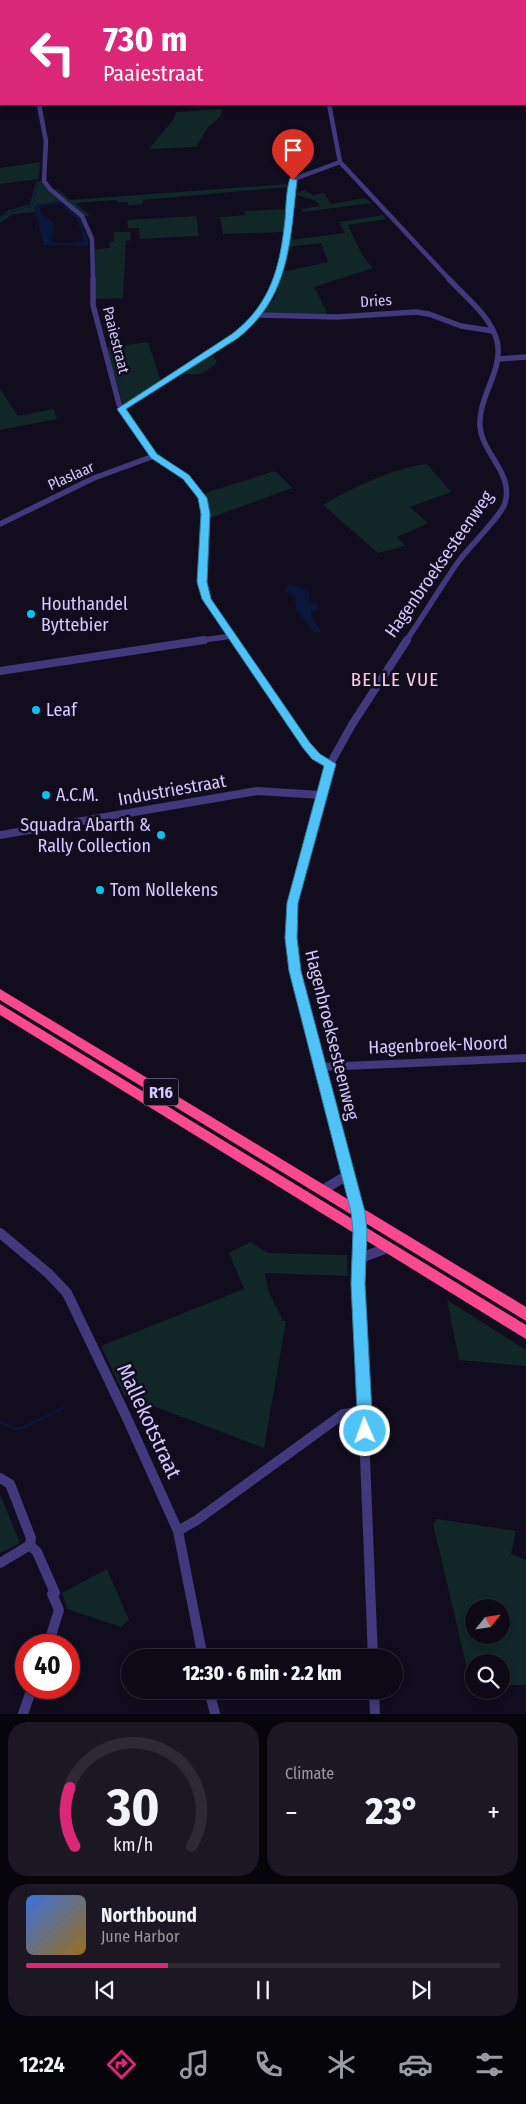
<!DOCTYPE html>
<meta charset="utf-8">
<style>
body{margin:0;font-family:"Fira Sans Condensed",sans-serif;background:#1b1723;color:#f1f3f6;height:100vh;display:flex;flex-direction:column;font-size:19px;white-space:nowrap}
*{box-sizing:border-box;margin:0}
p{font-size:16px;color:#9a9aa1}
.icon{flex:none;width:28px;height:28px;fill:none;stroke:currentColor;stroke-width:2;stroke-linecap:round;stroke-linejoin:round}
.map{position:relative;height:1714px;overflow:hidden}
.drawer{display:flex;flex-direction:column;gap:8px;padding:8px;background:#07050c;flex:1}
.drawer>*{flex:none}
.hud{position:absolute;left:0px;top:0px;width:526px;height:105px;box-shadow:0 2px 8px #0003,0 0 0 1px #2d2a35;background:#db2777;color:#fff;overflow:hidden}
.needle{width:32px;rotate:60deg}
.buttons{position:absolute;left:465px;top:1599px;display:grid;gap:10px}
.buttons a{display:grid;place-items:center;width:45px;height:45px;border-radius:50%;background:#0d0916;box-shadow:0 2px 8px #0003,0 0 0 1px #2d2a35;font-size:25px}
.speed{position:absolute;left:15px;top:1634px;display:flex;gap:10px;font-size:25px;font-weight:700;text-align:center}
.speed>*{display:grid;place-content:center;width:65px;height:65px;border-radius:50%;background:#0d0916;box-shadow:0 2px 8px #0003,0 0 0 1px #2d2a35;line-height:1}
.speed .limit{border:8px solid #d22;background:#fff;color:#111}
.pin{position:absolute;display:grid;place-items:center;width:42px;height:42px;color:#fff;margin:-51px -21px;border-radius:50% 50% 50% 0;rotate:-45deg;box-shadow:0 0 5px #0007}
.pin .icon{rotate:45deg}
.me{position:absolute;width:55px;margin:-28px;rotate:358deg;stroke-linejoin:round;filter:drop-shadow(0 0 4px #0008)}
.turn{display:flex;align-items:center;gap:18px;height:105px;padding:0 20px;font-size:22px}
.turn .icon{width:65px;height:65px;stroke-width:2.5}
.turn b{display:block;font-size:35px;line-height:42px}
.big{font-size:38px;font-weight:800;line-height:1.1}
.drawer .tile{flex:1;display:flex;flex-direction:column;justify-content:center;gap:8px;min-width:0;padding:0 18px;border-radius:20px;background:#1b1723}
.drawer .dial{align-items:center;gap:0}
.dial svg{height:130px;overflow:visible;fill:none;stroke:#2d2a35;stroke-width:7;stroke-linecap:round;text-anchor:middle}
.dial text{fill:#f1f3f6;stroke:none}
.song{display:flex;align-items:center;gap:15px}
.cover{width:60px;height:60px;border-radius:8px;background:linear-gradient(135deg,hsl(220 70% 55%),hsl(40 70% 35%))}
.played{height:5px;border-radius:2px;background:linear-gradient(90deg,#db2777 30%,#2d2a35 30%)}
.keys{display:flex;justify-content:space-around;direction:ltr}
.heat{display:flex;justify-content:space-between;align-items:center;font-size:28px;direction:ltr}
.drawer .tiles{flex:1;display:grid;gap:8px;grid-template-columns:1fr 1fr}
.tile:last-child{grid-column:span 2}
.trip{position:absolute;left:121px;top:1649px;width:282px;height:50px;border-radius:25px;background:#0d0916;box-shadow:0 2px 8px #0003,0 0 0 1px #2d2a35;font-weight:800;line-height:50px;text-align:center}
.dock{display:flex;height:80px;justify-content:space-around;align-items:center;background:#050409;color:#9a9aa1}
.dock .icon{width:35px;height:35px}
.dock .selected{color:#db2777}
.dock b{font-size:22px;color:#f1f3f6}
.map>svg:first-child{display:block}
.green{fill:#102627;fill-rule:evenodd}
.water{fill:#0a1739}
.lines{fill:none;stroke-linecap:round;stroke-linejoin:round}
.stream-far1{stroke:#0a1739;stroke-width:1}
.stream{stroke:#0a1739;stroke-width:2.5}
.minor-far3{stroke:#41397c;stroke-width:4.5}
.minor-far2{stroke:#41397c;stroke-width:5.5}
.minor-far1{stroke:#41397c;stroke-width:8}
.minor{stroke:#41397c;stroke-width:10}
.highway{fill:#fa498f;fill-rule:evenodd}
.route{fill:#4fc3f7;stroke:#337fa1}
.poi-dot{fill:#07c3ee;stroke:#110c1e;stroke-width:2}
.labels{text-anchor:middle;stroke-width:5;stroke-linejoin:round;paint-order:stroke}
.far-street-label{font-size:15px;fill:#d5cbfe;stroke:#110c1e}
.shield{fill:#110c1e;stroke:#9a92bb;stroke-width:1}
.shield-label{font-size:16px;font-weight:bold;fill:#d5cbfe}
.street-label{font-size:18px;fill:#d5cbfe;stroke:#110c1e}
.poi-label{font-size:18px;fill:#d5cbfe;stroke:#110c1e;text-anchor:start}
.neighbourhood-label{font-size:19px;letter-spacing:1px;fill:#fecde8;stroke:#110c1e}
.near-street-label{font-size:21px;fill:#d5cbfe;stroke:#110c1e}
</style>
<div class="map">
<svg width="526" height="1714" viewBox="0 0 526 1714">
<rect width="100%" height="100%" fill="#110c1e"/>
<g class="green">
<polygon points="223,109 220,117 208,127 196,147 149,149 174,119 176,112"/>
<polygon points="40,162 39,179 0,184 0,168"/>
<polygon points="41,181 80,216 83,221 62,202 36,205 35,212 12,214 0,223 0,217 7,211 30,204 36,182"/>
<polygon points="287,184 288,187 143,200 142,204 129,206 127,202 117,202 117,200 75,203 90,216 85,216 55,189 58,189 70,200"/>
<polygon points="304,190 313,195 324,193 331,204 365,198 372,203 303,212 302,209 320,206 316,201 294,194"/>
<polygon points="285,209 284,232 223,234 220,217 245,215 245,211"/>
<polygon points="383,215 386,219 348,225 362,255 373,268 314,287 328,315 262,313 275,298 282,272 328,262 321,243 287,247 289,240 345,233 339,222"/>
<polygon points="196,216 199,236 140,239 139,228 128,228 127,220"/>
<polygon points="113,232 130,232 131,240 126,241 123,298 95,299 95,249 110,248 109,242 114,241"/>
<polygon points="148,342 161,381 123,405 106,348"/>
<path d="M212 353 217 363C202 374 199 377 181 373Z"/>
<polygon points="0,389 18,416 54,409 57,419 0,430"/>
<path d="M427 464 451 492 410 507 428 523 397 537 405 546 378 553 323 505C350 489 395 467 427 464Z"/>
<polygon points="275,471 292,488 210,518 205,493"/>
<polygon points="250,1242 268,1253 347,1255 348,1276 265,1273 269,1293 283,1321 286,1321 264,1448 124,1395 101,1346 244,1289 229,1253"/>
<polygon points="447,1300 526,1350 526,1366 459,1360"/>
<polygon points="0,1494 20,1543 0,1553"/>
<path d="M437 1519 516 1531 511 1554 526 1560V1685H501V1662H474V1685H471L433 1524ZM474 1608H501V1635H474Z"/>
<polygon points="107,1569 129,1620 121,1627 67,1609 62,1593"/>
</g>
<g class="water">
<path d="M58 201C71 205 81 217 84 229L80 230 77 219 59 204 40 206 41 214 54 223 52 242 68 243 83 242 82 232 80 231 85 230 89 244 87 246 44 245 34 208 36 205Z"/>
<polygon points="289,584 307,590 309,595 309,601 318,606 318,609 311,613 321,632 314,632 296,610 295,597 283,590"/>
</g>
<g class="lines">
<polyline class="stream-far1" points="0,216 33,205 43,154 43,140 36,104"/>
<polyline class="stream" points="0,1422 16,1429 22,1428 63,1408"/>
<g class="minor-far3">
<polyline points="496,0 499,1"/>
<polyline points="39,104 46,141 44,181 50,189 82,216 92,239 93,280"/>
<polyline points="329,104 340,162 450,280"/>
<polyline points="277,280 288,232 292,182 297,178 340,162"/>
</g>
<g class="minor-far2">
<polyline points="93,279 93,305 119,404 154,456 186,477 202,499 206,514 202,582 206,599 235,641"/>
<polyline points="257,315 337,317 416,312 429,314 461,326 493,331"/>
<polyline points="498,359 526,357"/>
<path d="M121 409 235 336C253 322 272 302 277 279"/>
<polyline points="0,524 94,478 154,456"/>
<polyline points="196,641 232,636"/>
<path d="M406 641C424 615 440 588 458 562 468 548 502 515 505 503 514 473 482 454 480 426 478 396 504 370 497 341 491 316 465 297 449 279"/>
</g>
<g class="minor-far1">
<polyline points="234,640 306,745 316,757 330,764"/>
<polyline points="0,671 204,640"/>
<polyline points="0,835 257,791 321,795"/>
<polyline points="321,1067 526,1058"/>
<polyline points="331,1109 295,971 291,937 293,903 330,764 353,723 407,640"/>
</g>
<g class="minor">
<polyline points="331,1108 358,1213 358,1282 373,1658"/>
<polyline points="323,1190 349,1174"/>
<polyline points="0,1233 48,1273 67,1293 126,1416 178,1531 203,1658"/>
<polyline points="358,1259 387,1248"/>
<polyline points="0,1478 10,1484 31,1538 30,1545"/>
<polyline points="178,1531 197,1520 343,1414 365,1411"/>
<polyline points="30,1545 37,1552 55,1593"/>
<polyline points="0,1563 30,1545"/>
<polyline points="48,1645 59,1610 52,1594"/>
<polyline points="209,1690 215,1714"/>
<polyline points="374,1690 375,1714"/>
<polyline points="23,1714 32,1688"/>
</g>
<g class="highway">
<polygon points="0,989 526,1307 526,1321 0,1000"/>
<polygon points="0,1004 526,1325 526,1339 0,1015"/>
</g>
</g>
<path class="route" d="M290 178 297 180C290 242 290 296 238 338L126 409 157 454 189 475 207 498 210 514 207 582 211 599 310 743 320 754 336 764 298 903 297 938 301 971 365 1212 367 1231 365 1284 373 1431 371 1436 365 1438 360 1436 358 1431 351 1284 353 1231 351 1212 289 971 285 938 287 903 324 766 312 759 303 748 202 599 197 582 201 514 198 498 183 479 151 458 117 409 232 334C271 304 280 267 285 220 286 207 286 191 290 178Z"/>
<g class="poi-dot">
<circle cx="31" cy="614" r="5"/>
<circle cx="36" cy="710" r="5"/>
<circle cx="46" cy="795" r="5"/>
<circle cx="161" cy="835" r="5"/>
<circle cx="100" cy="890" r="5"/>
</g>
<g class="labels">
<g class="far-street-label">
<text transform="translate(376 301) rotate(-4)" y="5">Dries</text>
<text transform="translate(116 340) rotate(76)" y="5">Paaiestraat</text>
<text transform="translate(71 476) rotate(-24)" y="5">Plaslaar</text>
</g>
<rect class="shield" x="143.5" y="1078.5" width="35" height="27" rx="4"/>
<g class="shield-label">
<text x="161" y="1098">R16</text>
</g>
<g class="street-label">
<text transform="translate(439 564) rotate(-55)" y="6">Hagenbroeksesteenweg</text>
<text transform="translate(172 790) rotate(-10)" y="6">Industriestraat</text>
<text transform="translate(332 1035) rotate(76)" y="6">Hagenbroeksesteenweg</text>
<text transform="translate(438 1045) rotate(-2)" y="6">Hagenbroek-Noord</text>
</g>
<g class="poi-label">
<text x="41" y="610">Houthandel<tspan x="41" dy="21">Byttebier</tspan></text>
<text x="46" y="716">Leaf</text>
<text x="56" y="801">A.C.M.</text>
<text x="151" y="831" text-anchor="end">Squadra Abarth &amp;<tspan x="151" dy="21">Rally Collection</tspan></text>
<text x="110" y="896">Tom Nollekens</text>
</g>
<g class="neighbourhood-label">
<text x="395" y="686">BELLE VUE</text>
</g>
<g class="near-street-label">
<text transform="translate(149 1421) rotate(65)" y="7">Mallekotstraat</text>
</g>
</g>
</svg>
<div class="buttons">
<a><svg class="needle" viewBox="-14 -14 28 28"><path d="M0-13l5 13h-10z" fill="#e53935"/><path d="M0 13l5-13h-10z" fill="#9a9aa1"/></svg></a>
<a><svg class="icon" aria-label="search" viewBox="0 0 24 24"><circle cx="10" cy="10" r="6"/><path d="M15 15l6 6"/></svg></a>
</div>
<div class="speed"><div class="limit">40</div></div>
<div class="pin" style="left:293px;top:180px;background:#d93025"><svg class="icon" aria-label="arrive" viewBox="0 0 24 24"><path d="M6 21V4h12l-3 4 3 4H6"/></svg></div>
<svg class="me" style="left:365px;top:1431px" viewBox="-20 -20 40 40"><circle r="17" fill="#4fc3f7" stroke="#fff" stroke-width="3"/><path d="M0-11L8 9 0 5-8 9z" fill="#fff"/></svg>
<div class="trip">12:30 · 6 min · 2.2 km</div>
<div class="hud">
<div class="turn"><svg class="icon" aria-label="left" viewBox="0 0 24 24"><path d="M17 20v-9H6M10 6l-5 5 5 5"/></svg><div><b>730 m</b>Paaiestraat</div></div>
</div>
</div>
<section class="drawer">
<div class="tiles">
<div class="tile dial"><svg viewBox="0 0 100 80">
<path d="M14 69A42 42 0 1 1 86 69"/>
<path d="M14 69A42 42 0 0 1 11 33" stroke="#db2777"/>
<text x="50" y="56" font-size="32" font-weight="700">30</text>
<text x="50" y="72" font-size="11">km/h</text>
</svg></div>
<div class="tile"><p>Climate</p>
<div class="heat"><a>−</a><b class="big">23°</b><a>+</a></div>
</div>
<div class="tile">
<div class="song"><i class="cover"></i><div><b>Northbound</b><p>June Harbor</p></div></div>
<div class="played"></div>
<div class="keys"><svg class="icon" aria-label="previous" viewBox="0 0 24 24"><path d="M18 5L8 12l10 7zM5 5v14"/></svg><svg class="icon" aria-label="pause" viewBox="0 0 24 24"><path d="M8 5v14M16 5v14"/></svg><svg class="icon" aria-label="next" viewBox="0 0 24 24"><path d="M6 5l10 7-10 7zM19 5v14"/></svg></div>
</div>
</div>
</section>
<nav class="dock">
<b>12:24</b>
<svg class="icon selected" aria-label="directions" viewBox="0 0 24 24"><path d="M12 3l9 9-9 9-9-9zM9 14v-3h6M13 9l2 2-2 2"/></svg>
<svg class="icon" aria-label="music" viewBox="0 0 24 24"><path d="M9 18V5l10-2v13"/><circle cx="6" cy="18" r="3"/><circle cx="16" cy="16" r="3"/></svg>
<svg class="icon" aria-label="phone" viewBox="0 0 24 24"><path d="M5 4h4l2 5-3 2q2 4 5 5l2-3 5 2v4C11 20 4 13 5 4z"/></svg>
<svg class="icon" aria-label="climate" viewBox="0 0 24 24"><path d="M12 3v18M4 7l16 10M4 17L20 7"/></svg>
<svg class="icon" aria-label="car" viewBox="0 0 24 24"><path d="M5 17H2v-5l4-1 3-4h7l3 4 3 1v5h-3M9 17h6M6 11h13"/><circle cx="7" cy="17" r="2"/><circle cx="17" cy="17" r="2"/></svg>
<svg class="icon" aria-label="filters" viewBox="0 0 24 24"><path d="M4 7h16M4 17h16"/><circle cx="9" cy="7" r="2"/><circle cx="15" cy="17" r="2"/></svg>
</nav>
